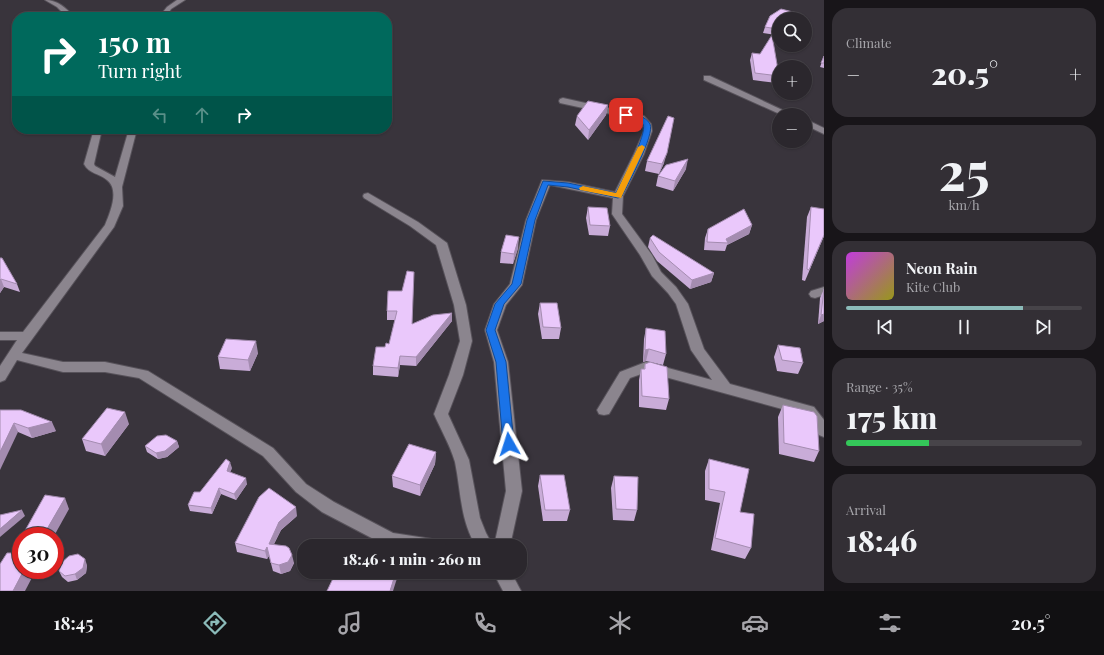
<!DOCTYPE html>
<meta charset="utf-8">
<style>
body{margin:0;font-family:"Playfair Display",serif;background:#332f35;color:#f1f3f6;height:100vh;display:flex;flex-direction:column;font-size:15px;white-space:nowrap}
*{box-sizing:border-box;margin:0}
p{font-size:13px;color:#a6a5aa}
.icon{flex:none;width:22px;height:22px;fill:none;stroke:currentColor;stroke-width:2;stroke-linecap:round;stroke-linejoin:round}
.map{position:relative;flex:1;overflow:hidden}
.panel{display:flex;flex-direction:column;gap:8px;padding:8px;background:#181519;width:280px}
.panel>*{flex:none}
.top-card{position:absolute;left:12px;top:12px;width:380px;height:122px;border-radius:16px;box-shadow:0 1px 3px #0004,0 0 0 1px #474449;background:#00695c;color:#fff;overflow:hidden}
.fabs{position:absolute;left:772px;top:12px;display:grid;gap:8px}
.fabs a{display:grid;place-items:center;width:40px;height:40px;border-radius:50%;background:#2b272d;box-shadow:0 1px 3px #0004,0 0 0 1px #474449;font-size:20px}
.speed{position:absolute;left:12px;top:527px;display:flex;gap:8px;font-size:20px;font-weight:700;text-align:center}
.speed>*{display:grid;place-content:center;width:52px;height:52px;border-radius:50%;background:#2b272d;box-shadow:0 1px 3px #0004,0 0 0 1px #474449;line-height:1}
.speed .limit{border:6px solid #d22;background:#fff;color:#111}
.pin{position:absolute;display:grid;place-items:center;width:34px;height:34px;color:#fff;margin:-17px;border-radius:8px;box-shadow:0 2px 6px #0006}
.me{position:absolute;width:44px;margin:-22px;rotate:354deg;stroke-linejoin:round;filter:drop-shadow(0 0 3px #0008)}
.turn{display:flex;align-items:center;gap:14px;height:84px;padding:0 20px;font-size:18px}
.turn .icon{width:52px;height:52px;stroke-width:2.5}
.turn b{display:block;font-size:28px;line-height:34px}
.lanes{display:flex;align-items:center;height:38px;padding:0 20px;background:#0003;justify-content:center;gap:20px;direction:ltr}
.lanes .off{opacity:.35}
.big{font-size:30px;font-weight:800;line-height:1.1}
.panel .card{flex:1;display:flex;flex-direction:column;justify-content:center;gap:6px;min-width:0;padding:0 14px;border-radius:16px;background:#332f35}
.panel .dial{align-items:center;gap:0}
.dial b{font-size:52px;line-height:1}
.song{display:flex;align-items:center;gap:12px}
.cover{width:48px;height:48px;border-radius:6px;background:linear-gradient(135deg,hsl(290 70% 55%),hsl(60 70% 35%))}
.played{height:4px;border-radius:2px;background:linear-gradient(90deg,#8bbbb9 75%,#474449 75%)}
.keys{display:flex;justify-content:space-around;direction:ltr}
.heat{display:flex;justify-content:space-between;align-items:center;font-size:22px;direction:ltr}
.charge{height:6px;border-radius:3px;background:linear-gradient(90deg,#34c759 35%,#474449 0)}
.trip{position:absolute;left:297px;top:539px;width:230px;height:40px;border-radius:16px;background:#2b272d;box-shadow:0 1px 3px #0004,0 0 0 1px #474449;font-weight:800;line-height:40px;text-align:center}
.tab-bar{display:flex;height:64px;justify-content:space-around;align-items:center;background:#111012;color:#a6a5aa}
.tab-bar .icon{width:28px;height:28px}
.tab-bar .active{color:#8bbbb9}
.tab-bar b{font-size:18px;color:#f1f3f6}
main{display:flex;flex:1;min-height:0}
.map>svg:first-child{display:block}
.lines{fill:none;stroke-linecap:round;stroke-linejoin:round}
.street-casing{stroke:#57525a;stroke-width:2}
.street{fill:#8b858e;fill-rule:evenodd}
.wall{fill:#c9acd8}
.shaded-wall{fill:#a48cb0}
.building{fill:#eac8fb;stroke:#a48cb0}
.route{fill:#1a73e8;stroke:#114b97}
.slow{fill:#f59e0b}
</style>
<main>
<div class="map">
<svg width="824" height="591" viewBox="0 0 824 591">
<rect width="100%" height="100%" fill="#39343c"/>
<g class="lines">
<g class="street-casing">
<g id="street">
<path d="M45 0C58 0 66 8 74 17H67L57 7Z"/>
<polygon points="177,0 185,0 171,9 166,17 159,17 167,7"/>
<polygon points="704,76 710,76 793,115 782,115 704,80"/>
<polygon points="563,98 644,116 651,124 652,131 644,154 623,196 622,214 652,255 661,272 676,287 688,304 704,349 730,384 814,407 824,420 824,437 819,435 804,415 647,372 630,378 609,414 604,415 599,414 597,410 620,372 646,362 712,380 691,350 676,304 668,293 652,276 640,255 612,214 613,198 550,185 536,220 522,285 506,305 497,330 508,362 522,491 510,546 494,546 506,491 494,362 485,330 494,304 510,284 526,220 542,180 568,182 615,192 634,154 644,131 643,125 638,120 560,103 559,101 560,99"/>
<polygon points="805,119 824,128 824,134 805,125"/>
<path d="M94 129H102L94 164 95 166 115 177 129 129H137L122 187 123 206 114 227 22 353 63 362H105L148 371 273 448 306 484 334 502 393 533 432 539 438 541 440 546H387L322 512 296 492 263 456 139 378 105 372H63L17 360 5 380 0 382V366L17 340H0V332H23L105 225C110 213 120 190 107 180 99 173 89 174 84 164Z"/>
<path d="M368 193 418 222 447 243 466 305 472 341 463 375 448 414 469 460 480 518 486 533 493 546H476C460 520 461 491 455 462 450 445 441 430 434 414L449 375 460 341 454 305 436 245 410 226 364 198 363 196 364 194Z"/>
<polygon points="824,287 824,295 815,298 811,297 809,294 811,291"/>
<polygon points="493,572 511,572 521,591 503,591"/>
</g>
</g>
<use href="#street" class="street"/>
</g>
<g class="wall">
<polygon points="781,9 801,14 799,19 779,19 779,33 776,35 763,33 765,27 770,16"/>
<polygon points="752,53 779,76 777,83 753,80 750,60"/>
<polygon points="824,56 824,68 820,67"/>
<polygon points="608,105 606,115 588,140 575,125 577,116"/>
<polygon points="647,161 664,163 659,174 645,171"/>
<polygon points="686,169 673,191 656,186 658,176"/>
<polygon points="588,207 610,226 608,236 589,235 586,218"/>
<polygon points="811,207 824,236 805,281 802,280 807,217"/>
<polygon points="752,225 749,234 727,245 725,251 704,250 705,238 708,229"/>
<polygon points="650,238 714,273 711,282 690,289 657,261 648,247"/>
<polygon points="518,248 513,264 500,263 501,252"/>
<polygon points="0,258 17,284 20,292 4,287 0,293"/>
<polygon points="824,289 824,321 818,324 820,298"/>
<polygon points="388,291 412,324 452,313 452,321 416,366 400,365 398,377 373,375 373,366 385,347 389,344 395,320 387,320 387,311"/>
<polygon points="540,303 561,328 559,339 542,339 538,314"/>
<polygon points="646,328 666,354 663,365 646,361 643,362 644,339"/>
<polygon points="778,345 803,363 798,374 777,371 774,357"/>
<polygon points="258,353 250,371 220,369 218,357"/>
<polygon points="645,364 669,399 666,410 639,407 639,380 641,369 644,369"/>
<polygon points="783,405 819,451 814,462 779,454 778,417"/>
<polygon points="0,410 56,431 32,438 18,432"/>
<polygon points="129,424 105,456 86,451 82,439"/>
<polygon points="177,441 179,447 167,457 158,459 147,452 145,446"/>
<polygon points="436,452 435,464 420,496 393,487 392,476"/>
<polygon points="709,459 740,512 751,548 745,559 711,550 720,503 705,500 705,471"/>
<polygon points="232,468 230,472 247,484 236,500 221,494 212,514 190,511 188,505 200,492"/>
<polygon points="540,475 570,510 567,521 543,521 538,486"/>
<polygon points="614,476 637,510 634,521 613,520 611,488"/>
<polygon points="297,516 281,530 274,544 294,563 290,571 281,574 273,571 269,556 267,559 237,552 235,543"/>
<polygon points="87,565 86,573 77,580 68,582 62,577 59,571"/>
</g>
<g class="shaded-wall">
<polygon points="801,14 799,19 793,19"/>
<polygon points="779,28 779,33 776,35 777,29"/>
<polygon points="608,105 606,115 588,140 589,130"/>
<polygon points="667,153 664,163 659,174 662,164"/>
<polygon points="688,159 686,169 673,191 675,181"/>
<polygon points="752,225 749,234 727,245 728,243 726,239"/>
<polygon points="519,237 518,248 513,264 514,254"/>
<polygon points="714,273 711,282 690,289 692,280"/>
<polygon points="1,279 4,287 0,293 0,280"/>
<polygon points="452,313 452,321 416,366 416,357"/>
<polygon points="824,314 824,321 818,324 821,315"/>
<polygon points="256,341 258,353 250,371 248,360"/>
<polygon points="649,349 646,361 643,362 645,350"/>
<polygon points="400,356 400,365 398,377 398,368"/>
<polygon points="125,412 129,424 105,456 101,444"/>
<polygon points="52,422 56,431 32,438 28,428"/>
<polygon points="14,423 18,432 0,470 0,452"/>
<polygon points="177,441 179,447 167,457 158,459 156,453"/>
<polygon points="436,452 435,464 420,496 420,485"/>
<polygon points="230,462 232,468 228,477 227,471"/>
<polygon points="246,478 247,484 236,500 234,494"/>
<polygon points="219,488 221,494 212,514 211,508"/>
<polygon points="65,498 69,509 54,536 43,536"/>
<polygon points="296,507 297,516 281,530 270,552 269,544 279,522"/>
<polygon points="22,510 25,516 0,537 0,529"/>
<polygon points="267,547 269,556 267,559 265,551"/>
<polygon points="292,555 294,563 290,571 281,574 279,565"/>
<polygon points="85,559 87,565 86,573 77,580 75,574"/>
<polygon points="24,570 36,570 25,591 13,591"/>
<polygon points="396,572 399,572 393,591 390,591"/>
</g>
<g class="building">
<polygon points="781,9 801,14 793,19 779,19 779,28 777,29 765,27 770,16"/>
<polygon points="772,35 779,76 755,73 752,53 760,54"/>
<polygon points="824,56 824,63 821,63"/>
<polygon points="588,101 608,105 589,130 577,116"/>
<polygon points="668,116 674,118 667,153 662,164 647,161"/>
<polygon points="688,159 675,181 658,176 666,165"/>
<polygon points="588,207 607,208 610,226 590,225"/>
<polygon points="811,207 824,209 824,235 809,270 807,269"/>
<polygon points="744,209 752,225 726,239 728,243 707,242 708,229"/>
<polygon points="506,235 519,237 514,254 501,252"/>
<polygon points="653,235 714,273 692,280 659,252 650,238"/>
<polygon points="0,258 2,258 17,284 1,279 0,280"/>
<polygon points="407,271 414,272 412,324 433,315 452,313 416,357 400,356 398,368 373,366 376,347 385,347 386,343 389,344 397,311 387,311 388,291 402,291"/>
<polygon points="824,289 824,314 821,315"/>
<polygon points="540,303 557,303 561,328 543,327"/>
<polygon points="646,328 665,331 666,354 649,349 645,350"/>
<polygon points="226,339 256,341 248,360 218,357"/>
<polygon points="778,345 800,348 803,363 782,360"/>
<polygon points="650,362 667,367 669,399 642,396 641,369 645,369 645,364"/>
<polygon points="783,405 814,412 817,416 819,451 784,443"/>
<polygon points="107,408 125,412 101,444 82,439"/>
<polygon points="0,410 21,410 52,422 28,428 14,423 0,452"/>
<polygon points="166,435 177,441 165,451 156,453 145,446 157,436"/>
<polygon points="409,444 436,452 420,485 392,476"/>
<polygon points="226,459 230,462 227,471 246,478 234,494 219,488 211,508 188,505 194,492 200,492"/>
<polygon points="709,459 749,469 740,512 754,514 751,548 715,538 725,492 709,489"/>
<polygon points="540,475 564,475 570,510 545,510"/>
<polygon points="614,476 638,477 637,510 616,509"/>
<polygon points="269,488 296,507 279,522 269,544 286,546 289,548 292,555 288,562 279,565 271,563 267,547 265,551 235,543 259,497"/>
<polygon points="45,495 65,498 43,536 22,536"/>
<polygon points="22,510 0,529 0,515"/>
<polygon points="21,537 21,570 24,570 13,591 0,591 0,564 7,553 12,553"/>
<polygon points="78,554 85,559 83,568 75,574 65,576 59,571 61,563 69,556"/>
<polygon points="336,572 396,572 390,591 327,591"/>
</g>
<path class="route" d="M626 113C634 115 645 115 650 124 655 135 628 184 622 196L618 198 568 187 548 185 535 220 521 284 504 304 495 330 506 362 514 444 513 448 509 449 505 448 503 444 496 362 486 330 495 304 512 284 527 220 543 181 568 183 616 193C621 182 648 134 643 124 639 118 630 118 623 116V114Z"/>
<polygon class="slow" points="642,145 645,147 621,198 580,190 579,188 583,186 616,193 638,147"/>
</svg>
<div class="fabs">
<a><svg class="icon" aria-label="search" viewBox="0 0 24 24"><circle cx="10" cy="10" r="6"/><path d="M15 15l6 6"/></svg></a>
<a>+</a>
<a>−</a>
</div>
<div class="speed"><div class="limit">30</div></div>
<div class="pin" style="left:626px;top:115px;background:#d93025"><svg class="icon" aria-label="arrive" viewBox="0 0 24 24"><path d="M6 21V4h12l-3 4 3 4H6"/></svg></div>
<svg class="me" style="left:509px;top:444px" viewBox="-20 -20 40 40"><path d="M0-17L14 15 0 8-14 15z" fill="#1a73e8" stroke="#fff" stroke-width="4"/></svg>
<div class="trip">18:46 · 1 min · 260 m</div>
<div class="top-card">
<div class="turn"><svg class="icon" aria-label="right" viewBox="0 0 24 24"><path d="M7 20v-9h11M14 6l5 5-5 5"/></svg><div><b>150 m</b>Turn right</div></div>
<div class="lanes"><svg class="icon off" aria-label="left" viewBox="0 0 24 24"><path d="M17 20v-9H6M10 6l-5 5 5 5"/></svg><svg class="icon off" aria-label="ahead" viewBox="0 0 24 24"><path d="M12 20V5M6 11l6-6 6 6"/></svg><svg class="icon" aria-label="right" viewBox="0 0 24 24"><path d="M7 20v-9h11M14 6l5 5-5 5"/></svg></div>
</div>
</div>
<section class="panel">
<div class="card"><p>Climate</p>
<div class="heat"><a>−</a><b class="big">20.5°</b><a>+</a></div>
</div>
<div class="card dial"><b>25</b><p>km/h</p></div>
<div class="card">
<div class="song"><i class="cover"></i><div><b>Neon Rain</b><p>Kite Club</p></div></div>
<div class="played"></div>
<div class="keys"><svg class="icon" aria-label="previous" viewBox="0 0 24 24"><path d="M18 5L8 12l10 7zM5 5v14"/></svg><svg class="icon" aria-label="pause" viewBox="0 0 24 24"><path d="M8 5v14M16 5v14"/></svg><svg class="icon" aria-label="next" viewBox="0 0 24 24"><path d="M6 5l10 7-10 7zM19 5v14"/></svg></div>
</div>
<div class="card"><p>Range · 35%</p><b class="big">175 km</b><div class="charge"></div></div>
<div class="card"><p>Arrival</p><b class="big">18:46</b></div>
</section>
</main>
<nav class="tab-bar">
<b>18:45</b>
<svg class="icon active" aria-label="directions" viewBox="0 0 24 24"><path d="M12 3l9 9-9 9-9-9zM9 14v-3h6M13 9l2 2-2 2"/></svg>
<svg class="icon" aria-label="music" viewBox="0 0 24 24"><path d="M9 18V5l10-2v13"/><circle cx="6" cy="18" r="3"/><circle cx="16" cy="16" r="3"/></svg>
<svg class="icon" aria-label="phone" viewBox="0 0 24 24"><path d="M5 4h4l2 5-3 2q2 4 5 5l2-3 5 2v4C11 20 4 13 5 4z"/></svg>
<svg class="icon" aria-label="climate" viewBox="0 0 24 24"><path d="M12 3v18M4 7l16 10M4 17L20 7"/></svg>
<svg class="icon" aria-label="car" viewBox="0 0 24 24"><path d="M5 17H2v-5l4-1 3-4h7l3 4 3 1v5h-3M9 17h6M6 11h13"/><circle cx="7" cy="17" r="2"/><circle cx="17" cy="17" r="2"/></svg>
<svg class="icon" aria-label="filters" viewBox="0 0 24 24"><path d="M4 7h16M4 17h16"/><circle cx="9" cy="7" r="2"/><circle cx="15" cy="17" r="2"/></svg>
<b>20.5°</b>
</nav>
